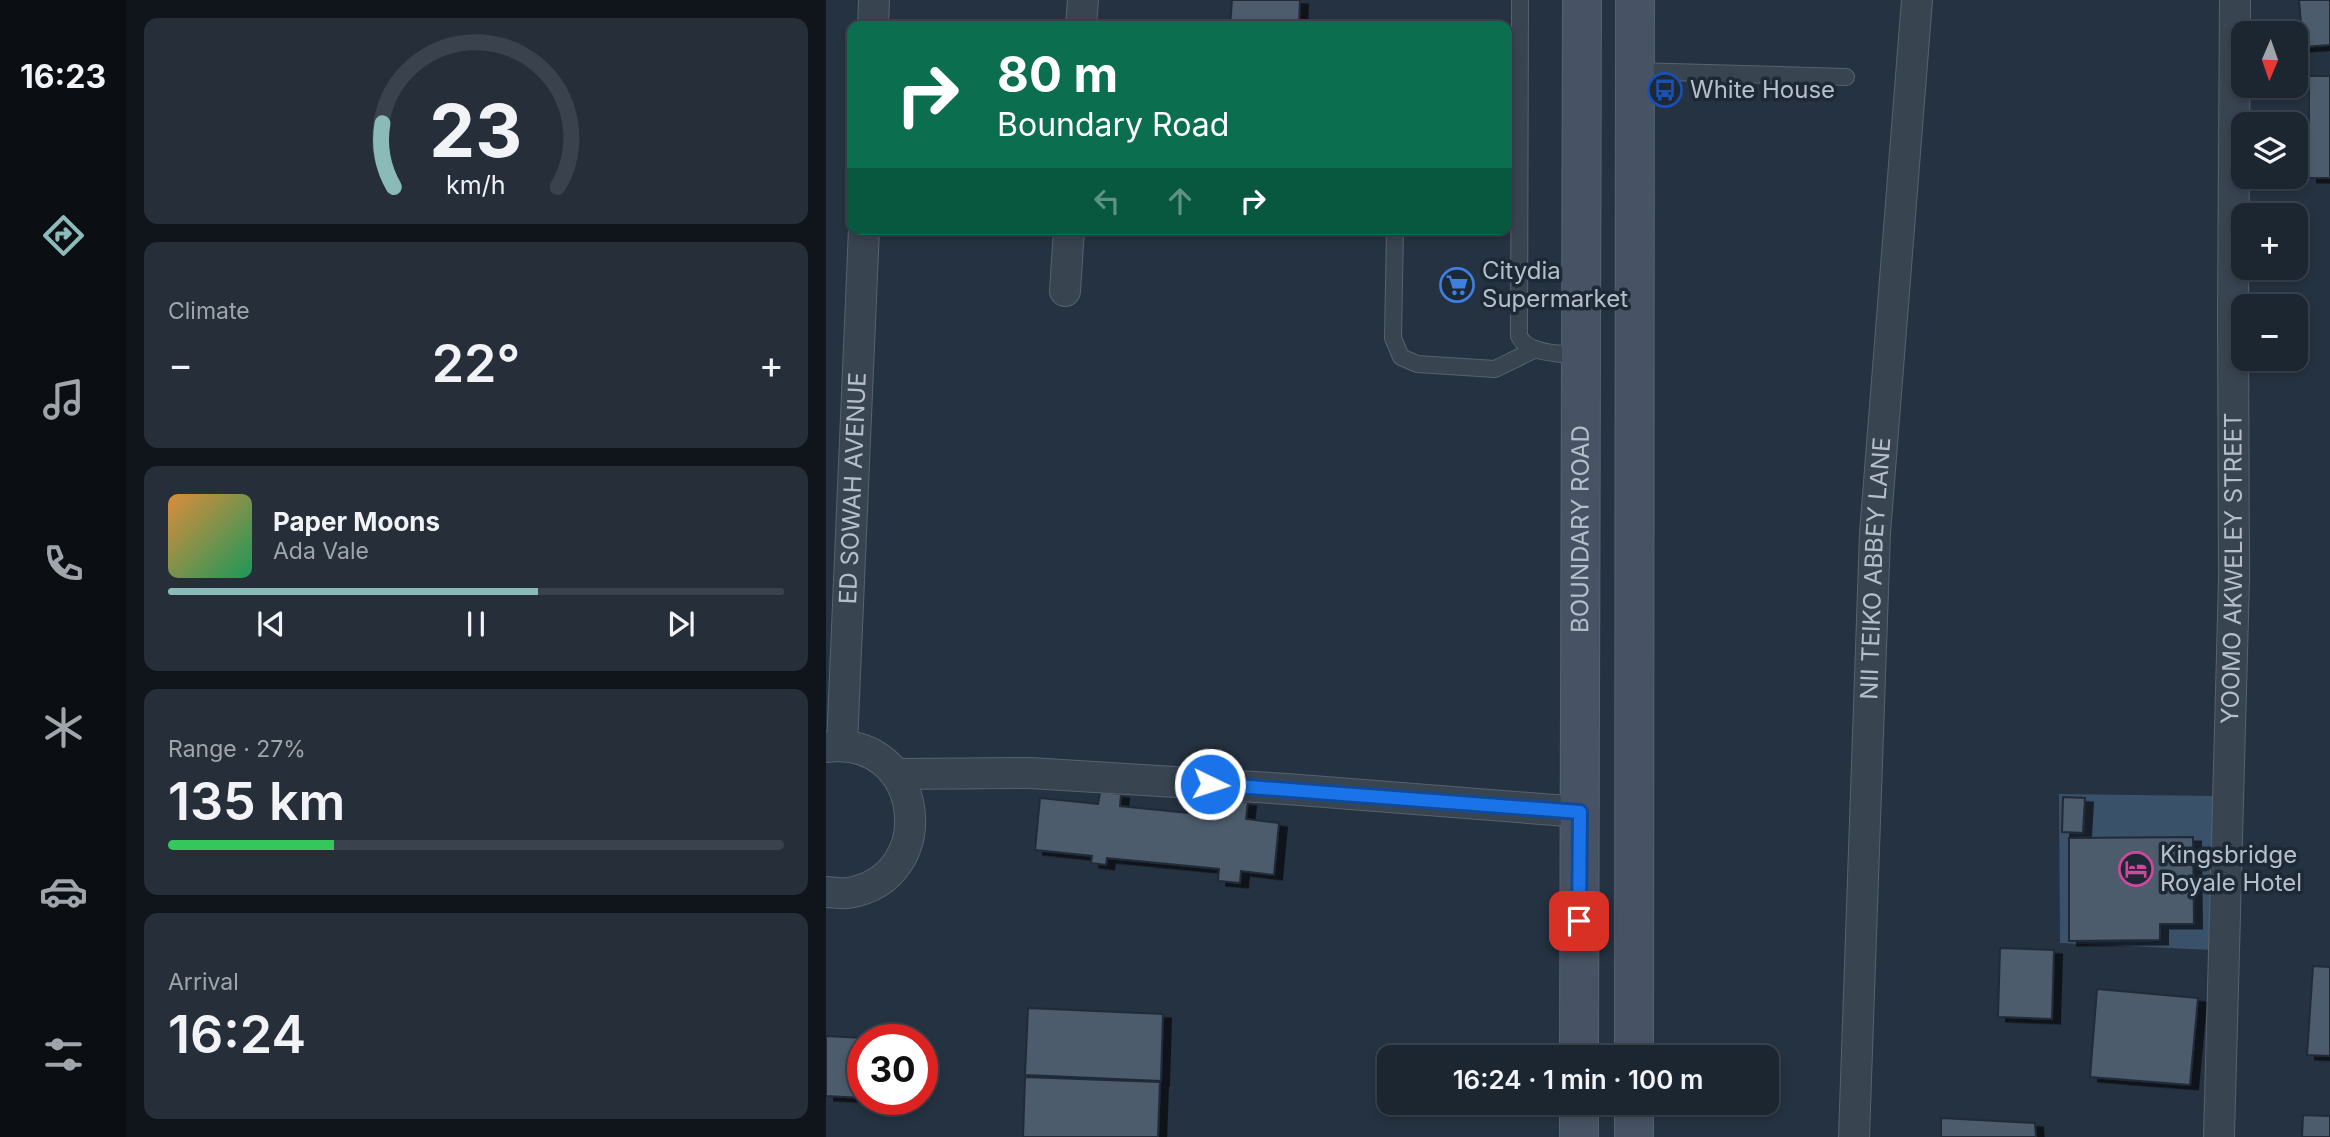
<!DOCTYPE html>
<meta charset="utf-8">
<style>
body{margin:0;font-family:Inter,sans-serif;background:#252e39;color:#f1f3f6;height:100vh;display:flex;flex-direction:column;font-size:26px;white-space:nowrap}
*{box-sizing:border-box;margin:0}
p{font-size:23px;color:#a0a5ab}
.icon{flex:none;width:38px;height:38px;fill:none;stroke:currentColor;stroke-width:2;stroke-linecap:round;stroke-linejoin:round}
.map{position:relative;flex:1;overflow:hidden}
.sheet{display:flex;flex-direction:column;gap:18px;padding:18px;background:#0f151b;width:700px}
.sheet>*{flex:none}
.banner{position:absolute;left:21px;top:21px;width:665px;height:214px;border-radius:14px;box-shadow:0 4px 10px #0003,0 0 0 2px #3a434d;background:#0b6e4f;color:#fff;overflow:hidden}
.needle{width:46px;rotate:182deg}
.fabs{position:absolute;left:1405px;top:21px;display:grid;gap:14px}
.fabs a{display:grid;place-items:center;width:77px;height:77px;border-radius:14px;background:#1c2631;box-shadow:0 4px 10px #0003,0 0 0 2px #3a434d;font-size:35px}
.speed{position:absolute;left:21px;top:1024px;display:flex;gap:14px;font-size:35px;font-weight:700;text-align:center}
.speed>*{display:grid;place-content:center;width:91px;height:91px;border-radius:50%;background:#1c2631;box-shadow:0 4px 10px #0003,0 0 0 2px #3a434d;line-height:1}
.speed .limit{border:10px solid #d22;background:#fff;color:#111}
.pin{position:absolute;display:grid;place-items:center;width:60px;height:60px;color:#fff;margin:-30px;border-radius:14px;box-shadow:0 4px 10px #0006}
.me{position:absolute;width:77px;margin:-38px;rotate:94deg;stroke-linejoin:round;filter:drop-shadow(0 0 5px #0008)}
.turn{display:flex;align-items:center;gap:24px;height:147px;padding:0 35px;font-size:32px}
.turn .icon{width:91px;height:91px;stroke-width:2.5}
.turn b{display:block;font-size:49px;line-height:60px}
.lanes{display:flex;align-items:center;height:66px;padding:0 35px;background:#0003;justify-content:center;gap:35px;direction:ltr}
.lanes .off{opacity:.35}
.big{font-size:52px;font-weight:600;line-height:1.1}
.sheet .tile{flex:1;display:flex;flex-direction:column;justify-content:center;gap:10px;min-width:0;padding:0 24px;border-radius:14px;background:#252e39}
.sheet .dial{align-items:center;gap:0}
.dial svg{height:182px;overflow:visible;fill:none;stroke:#3a434d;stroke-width:7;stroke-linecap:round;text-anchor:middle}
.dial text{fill:#f1f3f6;stroke:none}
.song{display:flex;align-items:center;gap:21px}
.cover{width:84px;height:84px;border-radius:10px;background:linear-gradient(135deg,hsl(30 70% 55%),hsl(150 70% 35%))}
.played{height:7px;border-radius:4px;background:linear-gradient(90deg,#8bbbb9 60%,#3a434d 60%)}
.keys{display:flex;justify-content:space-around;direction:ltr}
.heat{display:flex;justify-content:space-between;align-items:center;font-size:38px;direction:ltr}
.charge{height:10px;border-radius:5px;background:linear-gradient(90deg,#34c759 27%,#3a434d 0)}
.trip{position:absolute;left:551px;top:1045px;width:402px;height:70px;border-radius:14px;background:#1c2631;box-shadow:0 4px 10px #0003,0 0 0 2px #3a434d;font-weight:600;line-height:70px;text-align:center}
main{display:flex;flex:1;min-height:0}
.tab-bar{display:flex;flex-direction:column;width:126px;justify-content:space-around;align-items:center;background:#0b0f14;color:#a0a5ab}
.tab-bar .icon{width:49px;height:49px}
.tab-bar .active{color:#8bbbb9}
.tab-bar b{font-size:32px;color:#f1f3f6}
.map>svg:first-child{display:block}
.water{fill:#3a516a}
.building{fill:#4d5b6c;stroke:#202b38;stroke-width:2;filter:url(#shadow)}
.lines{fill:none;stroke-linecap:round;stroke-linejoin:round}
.lane-casing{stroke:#57626e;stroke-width:18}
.street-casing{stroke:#57626e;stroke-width:32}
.secondary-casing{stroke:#57626e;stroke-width:40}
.lane{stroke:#394451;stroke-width:16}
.street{stroke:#394451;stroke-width:30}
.secondary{stroke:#475364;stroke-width:38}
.route-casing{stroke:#114b97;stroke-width:18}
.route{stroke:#1a73e8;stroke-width:12}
.labels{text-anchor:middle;stroke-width:7;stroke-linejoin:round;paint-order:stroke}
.poi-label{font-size:24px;fill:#b5bfcb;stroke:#1e2936;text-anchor:start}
.street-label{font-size:24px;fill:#b5bfcb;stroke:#1e2936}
</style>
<main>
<nav class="tab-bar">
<b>16:23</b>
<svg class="icon active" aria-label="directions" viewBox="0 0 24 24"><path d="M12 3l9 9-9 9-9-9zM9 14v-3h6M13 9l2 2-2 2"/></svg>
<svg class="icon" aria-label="music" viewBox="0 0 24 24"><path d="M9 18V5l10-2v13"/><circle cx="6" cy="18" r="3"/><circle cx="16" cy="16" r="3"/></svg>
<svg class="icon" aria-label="phone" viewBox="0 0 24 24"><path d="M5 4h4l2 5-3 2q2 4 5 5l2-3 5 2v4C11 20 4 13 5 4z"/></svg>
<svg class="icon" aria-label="climate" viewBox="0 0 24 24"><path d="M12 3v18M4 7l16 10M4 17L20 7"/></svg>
<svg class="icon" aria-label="car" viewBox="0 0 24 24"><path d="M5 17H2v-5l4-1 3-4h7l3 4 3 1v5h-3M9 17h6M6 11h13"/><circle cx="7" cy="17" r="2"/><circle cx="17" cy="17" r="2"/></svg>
<svg class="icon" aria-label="filters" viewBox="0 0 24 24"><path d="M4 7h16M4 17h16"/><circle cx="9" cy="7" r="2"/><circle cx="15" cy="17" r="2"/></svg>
</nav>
<section class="sheet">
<div class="tile dial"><svg viewBox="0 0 100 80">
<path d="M14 69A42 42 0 1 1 86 69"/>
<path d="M14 69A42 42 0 0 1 9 41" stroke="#8bbbb9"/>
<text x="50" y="56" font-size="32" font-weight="700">23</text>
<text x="50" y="72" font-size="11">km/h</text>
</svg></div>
<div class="tile"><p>Climate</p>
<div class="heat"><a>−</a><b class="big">22°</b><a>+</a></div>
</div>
<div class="tile">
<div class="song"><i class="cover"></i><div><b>Paper Moons</b><p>Ada Vale</p></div></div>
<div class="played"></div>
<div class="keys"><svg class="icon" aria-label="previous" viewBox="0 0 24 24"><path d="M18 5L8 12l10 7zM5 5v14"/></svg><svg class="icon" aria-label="pause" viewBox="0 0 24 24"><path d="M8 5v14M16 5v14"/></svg><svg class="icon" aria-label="next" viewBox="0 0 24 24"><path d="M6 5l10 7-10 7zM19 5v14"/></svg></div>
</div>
<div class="tile"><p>Range · 27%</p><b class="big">135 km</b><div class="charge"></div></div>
<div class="tile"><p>Arrival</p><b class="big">16:24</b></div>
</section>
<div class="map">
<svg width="1504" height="1137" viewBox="0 0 1504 1137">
<defs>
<filter id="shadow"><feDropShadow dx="8" dy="4.5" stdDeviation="0" flood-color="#0009"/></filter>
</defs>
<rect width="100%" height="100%" fill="#253241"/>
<polygon class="water" points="1233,794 1388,796 1386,950 1234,943"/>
<g class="building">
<polygon points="406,0 474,0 473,26 404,26"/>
<polygon points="1473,0 1504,0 1504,45 1477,47"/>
<rect x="1483" y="76" width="21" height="102"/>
<polygon points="274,792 295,794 294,806 392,816 394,799 422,802 420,819 453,823 448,875 415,871 414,883 392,881 393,869 281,858 280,865 265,863 266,856 209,850 214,798 272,804"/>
<polygon points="1237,797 1259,798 1257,833 1236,832"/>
<polygon points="1367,837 1368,924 1334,924 1334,940 1243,941 1243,838"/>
<polygon points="1174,948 1228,950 1226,1019 1172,1017"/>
<polygon points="1487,966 1504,967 1504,1056 1481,1055"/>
<polygon points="1271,989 1372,998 1364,1085 1264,1077"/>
<polygon points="202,1008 337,1014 335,1081 199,1075"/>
<polygon points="0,1036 77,1040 37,1040 37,1098 0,1096"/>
<polygon points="199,1077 334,1082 332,1137 197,1137"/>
<polygon points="1477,1115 1504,1116 1504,1137 1476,1137"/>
<polygon points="1115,1118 1209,1123 1210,1137 1115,1137"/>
</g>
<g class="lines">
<g class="lane-casing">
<g id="lane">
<path d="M694 0 693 336C702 355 736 353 754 356"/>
<polyline points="809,71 1020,77"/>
<polyline points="569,229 567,338 575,357 591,364 669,369 710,349"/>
</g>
</g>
<g class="street-casing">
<g id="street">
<polyline points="47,26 48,0"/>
<polyline points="255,26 257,0"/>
<polyline points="239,291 243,229"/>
<path id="s1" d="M16 745 38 229"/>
<path d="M0 747C99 734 116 878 22 893 15 894 7 892 0 892"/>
<polyline points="70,774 204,773 461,789 754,812"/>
<path id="s2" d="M1028 1137 1049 533 1091 0"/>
<path id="s3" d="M1393 1137 1408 579 1407 313 1409 0"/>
</g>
</g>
<g class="secondary-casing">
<g id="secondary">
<path id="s4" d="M753 1057 756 0"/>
<polyline points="808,1057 809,0"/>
<polyline points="808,1102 808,1137"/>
<polyline points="753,1137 753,1102"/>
</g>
</g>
<use href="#lane" class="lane"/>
<use href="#street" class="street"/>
<use href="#secondary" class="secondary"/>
</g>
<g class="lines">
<g class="route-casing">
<polyline id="route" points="384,784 754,812 753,921"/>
</g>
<use href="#route" class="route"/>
</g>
<defs>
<g id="bus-ring" transform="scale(1.75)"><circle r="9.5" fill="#1e2936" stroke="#1a4fb4" stroke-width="1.5"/><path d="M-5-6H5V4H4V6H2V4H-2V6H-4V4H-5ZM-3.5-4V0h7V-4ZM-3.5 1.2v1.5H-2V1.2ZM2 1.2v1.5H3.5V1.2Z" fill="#1a4fb4"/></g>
<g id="supermarket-ring" transform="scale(1.75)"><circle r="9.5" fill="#1e2936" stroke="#3f7fe0" stroke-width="1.5"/><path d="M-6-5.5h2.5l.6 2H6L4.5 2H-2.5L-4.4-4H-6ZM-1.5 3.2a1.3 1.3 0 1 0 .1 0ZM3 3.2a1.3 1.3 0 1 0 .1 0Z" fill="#3f7fe0"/></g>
<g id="hotel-ring" transform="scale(1.75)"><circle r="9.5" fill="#1e2936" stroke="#d1479c" stroke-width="1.5"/><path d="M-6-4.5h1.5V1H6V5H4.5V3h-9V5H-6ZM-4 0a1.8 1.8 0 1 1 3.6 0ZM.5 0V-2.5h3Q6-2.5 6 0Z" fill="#d1479c"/></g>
</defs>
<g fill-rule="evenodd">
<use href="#bus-ring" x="839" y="90"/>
<use href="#supermarket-ring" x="631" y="285"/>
<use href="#hotel-ring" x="1310" y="869"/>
</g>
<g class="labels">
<g class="poi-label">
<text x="864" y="98">White House</text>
<text x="656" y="279">Citydia<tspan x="656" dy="28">Supermarket</tspan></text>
<text x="1334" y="863">Kingsbridge<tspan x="1334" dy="28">Royale Hotel</tspan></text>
</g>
<g class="street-label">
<text dy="8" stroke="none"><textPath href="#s1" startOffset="257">ED SOWAH AVENUE</textPath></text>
<text dy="8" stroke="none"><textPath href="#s4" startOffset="528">BOUNDARY ROAD</textPath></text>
<text dy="8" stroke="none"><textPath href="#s2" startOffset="569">NII TEIKO ABBEY LANE</textPath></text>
<text dy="8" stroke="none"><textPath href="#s3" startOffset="569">YOOMO AKWELEY STREET</textPath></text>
</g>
</g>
</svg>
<div class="fabs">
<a><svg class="needle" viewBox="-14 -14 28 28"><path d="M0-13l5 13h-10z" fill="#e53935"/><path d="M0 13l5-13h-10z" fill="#a0a5ab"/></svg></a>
<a><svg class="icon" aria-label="layers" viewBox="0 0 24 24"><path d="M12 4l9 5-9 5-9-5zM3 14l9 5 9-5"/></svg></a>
<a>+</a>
<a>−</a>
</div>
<div class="speed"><div class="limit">30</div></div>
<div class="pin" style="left:753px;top:921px;background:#d93025"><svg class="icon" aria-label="arrive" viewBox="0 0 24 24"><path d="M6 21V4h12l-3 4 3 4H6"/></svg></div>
<svg class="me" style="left:384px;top:784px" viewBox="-20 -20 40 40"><circle r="17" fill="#1a73e8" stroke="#fff" stroke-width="3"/><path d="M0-11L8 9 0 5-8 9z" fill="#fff"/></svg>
<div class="trip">16:24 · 1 min · 100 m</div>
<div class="banner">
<div class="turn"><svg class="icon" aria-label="right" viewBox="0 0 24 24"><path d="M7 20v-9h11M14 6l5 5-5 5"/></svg><div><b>80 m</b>Boundary Road</div></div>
<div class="lanes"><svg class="icon off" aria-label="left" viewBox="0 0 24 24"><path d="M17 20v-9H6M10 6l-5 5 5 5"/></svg><svg class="icon off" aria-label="ahead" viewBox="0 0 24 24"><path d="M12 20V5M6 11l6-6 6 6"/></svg><svg class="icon" aria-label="right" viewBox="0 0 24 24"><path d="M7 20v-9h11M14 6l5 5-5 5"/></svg></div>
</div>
</div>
</main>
